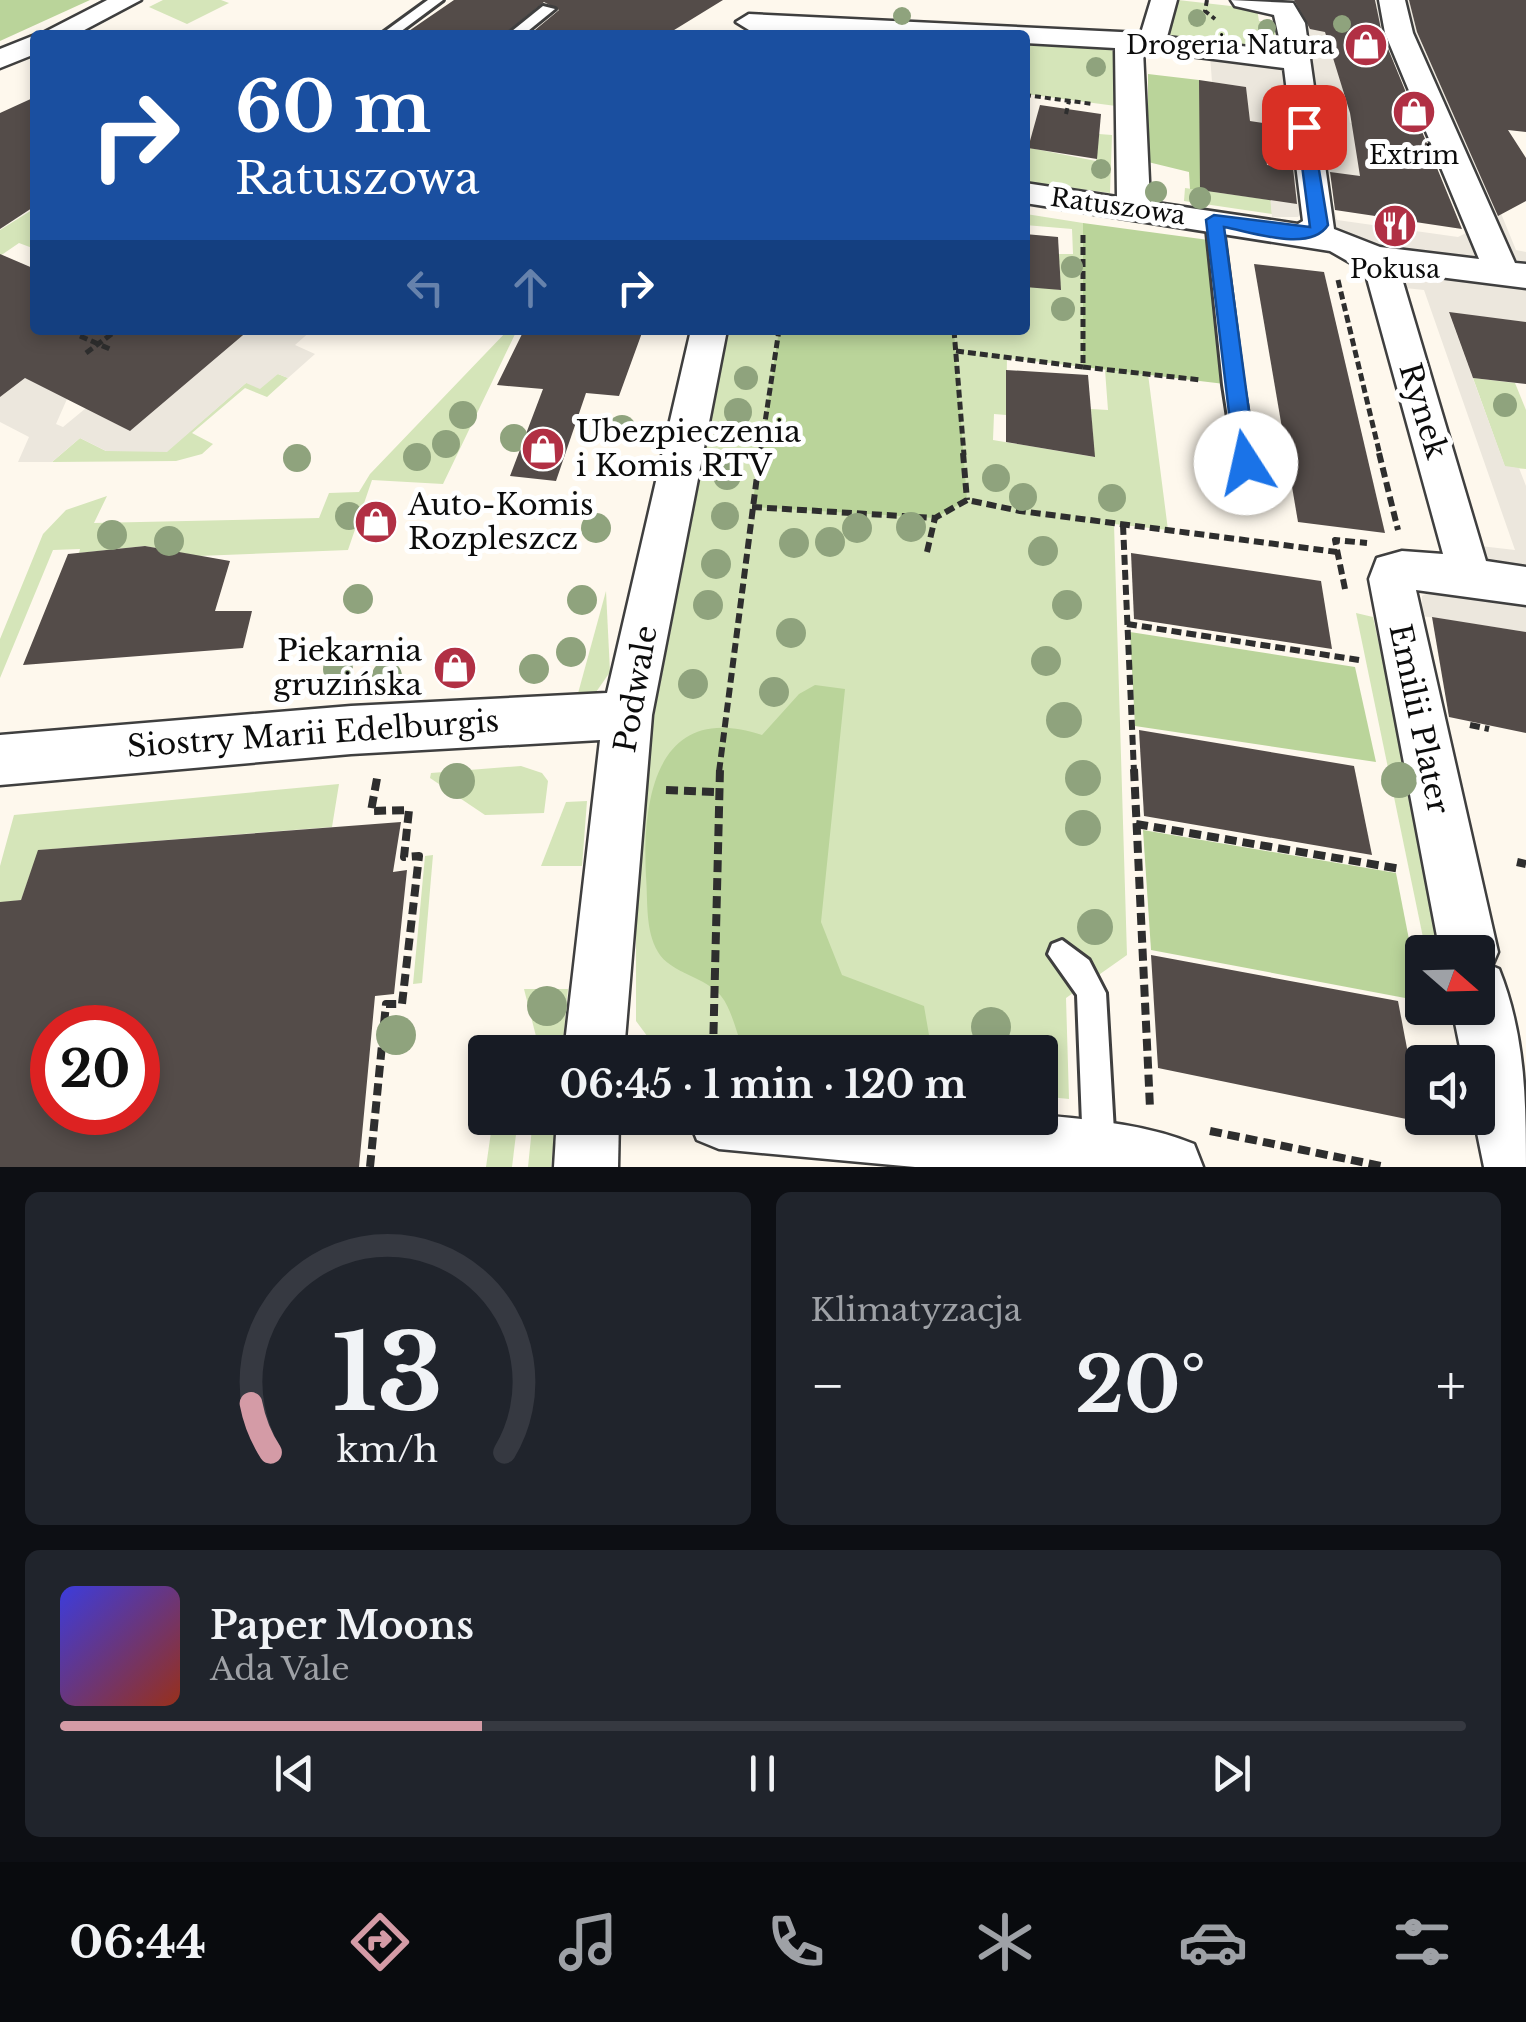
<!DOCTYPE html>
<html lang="pl">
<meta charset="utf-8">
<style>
body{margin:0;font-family:"Libre Baskerville",serif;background:#20242c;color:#f1f3f6;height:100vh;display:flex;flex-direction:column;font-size:38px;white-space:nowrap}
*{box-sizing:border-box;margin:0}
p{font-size:32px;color:#9ea1a6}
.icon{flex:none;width:55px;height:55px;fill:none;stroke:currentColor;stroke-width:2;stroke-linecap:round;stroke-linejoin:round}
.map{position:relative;height:1167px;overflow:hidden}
.panel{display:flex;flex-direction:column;gap:25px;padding:25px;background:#0d0f14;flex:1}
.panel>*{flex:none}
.guide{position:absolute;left:30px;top:30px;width:1000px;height:305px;border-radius:10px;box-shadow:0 5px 15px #0003;background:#1a4fa0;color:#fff;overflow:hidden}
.needle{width:65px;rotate:110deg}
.tools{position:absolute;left:1405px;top:935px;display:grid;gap:20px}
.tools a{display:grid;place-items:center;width:90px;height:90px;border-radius:10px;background:#171b24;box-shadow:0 5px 15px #0003;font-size:50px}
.speed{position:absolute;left:30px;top:1005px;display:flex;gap:20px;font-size:50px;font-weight:700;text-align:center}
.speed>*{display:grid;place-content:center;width:130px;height:130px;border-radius:50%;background:#171b24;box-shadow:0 5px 15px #0003;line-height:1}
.speed .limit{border:15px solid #d22;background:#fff;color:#111}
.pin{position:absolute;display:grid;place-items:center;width:85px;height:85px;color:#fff;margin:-42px;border-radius:20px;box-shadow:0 5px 15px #0006}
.me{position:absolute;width:110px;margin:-55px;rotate:350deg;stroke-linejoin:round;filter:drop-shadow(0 0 8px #0008)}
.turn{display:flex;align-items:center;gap:35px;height:210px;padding:0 40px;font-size:45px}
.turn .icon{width:130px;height:130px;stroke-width:2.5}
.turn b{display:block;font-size:70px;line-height:85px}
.lanes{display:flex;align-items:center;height:95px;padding:0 40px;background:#0003;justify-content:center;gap:50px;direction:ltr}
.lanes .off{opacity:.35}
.big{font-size:75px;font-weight:700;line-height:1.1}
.panel .widget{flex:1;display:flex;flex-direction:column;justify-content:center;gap:15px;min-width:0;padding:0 35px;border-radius:15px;background:#20242c}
.panel .dial{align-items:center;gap:0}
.dial svg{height:260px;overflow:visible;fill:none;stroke:#363941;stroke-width:7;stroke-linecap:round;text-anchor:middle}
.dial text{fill:#f1f3f6;stroke:none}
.song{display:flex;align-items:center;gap:30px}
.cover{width:120px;height:120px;border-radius:15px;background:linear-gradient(135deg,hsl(240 70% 55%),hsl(10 70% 35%))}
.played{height:10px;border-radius:5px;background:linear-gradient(90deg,#d49ba6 30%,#363941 30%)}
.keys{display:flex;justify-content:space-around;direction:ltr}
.heat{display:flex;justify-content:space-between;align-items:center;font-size:55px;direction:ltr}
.panel .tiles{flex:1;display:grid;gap:25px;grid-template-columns:1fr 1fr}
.widget:last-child{grid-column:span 2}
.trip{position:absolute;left:468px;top:1035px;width:590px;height:100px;border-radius:10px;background:#171b24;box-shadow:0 5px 15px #0003;font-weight:700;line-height:100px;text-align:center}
.menu{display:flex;height:160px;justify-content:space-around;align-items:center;background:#090b0e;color:#9ea1a6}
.menu .icon{width:70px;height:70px}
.menu .active{color:#d49ba6}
.menu b{font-size:45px;color:#f1f3f6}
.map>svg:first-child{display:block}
.green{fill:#d5e5b9}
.forest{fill:#bad49a}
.plaza{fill:#ece7dd;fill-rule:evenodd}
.building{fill:#544c49;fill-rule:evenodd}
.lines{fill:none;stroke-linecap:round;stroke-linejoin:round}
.lane-casing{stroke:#3f3f3f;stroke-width:6}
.street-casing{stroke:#3f3f3f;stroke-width:5}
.path-far3{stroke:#2e2e2e;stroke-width:4;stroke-dasharray:6 4;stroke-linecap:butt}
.path-far2{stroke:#2e2e2e;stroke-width:5;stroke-dasharray:8 4;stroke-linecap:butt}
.path-far1{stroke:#2e2e2e;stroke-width:6;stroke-dasharray:10 5;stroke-linecap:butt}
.path{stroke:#2e2e2e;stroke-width:8;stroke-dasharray:12 6;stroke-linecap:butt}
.lane{fill:#fff;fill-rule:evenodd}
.street{fill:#fff;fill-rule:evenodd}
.tree{fill:#8fa37d}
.route{fill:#1a73e8;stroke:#114b97;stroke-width:2.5}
.labels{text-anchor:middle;stroke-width:10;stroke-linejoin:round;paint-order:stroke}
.far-poi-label{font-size:25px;fill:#0c0c0c;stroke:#fff}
.far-street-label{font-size:25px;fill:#0c0c0c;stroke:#fff}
.street-label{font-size:30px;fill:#0c0c0c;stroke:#fff}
.poi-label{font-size:30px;fill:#0c0c0c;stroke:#fff;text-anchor:start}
</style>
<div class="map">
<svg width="1526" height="1167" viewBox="0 0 1526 1167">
<rect width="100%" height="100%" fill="#fef8ed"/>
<g class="green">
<polygon points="163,0 221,0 229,3 187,24 149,7"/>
<polygon points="1178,0 1257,9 1259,21 1276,24 1274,51 1168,36"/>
<polygon points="1025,41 1108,48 1117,54 1116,106 1025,94"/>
<polygon points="1099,134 1112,135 1110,193 1025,182 1025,147 1096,161"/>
<polygon points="1185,188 1271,200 1272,214 1184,201"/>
<polygon points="35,208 35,249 19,243 0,256 0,230"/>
<polygon points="1026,214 1083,223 1083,367 1007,358 1006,415 994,414 993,440 1094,457 1091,409 1108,410 1105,370 1148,374 1168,530 1114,524 1127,955 1066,998 1069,1099 1040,1096 1040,1052 659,1052 636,1021 636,809 729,330 1025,330 1025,283 1060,290 1059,254 1073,254 1072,229 1025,225"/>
<polygon points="508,330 517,330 443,484 372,480 348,550 198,556 145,546 79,553 80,549 53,550 0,678 0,639 43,534 66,510 107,496 94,523 319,518 329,493 359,492 370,474"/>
<polygon points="278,374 288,378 267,397 245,388 192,433 213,444 202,454 176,461 52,462 80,438 106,451 167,451 246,383"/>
<polygon points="1473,378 1515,383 1526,410 1526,469 1505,467"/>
<polygon points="606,591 610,672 594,695 577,697"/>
<polygon points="1356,613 1373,617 1447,952 1426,952"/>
<polygon points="521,766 542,773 548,781 544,813 485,815 430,778 431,773"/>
<polygon points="339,784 332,827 39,850 21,900 0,903 0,866 14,815"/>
<polygon points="587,801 582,866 541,866 566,802"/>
<polygon points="433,855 422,983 413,984 425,856"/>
<polygon points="524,989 568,989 562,1052 540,1052"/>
<polygon points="493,1118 518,1118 512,1167 486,1167"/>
<polygon points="533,1118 556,1118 551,1167 528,1167"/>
</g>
<g class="forest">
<polygon points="0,0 90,0 0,41"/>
<polygon points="1148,74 1199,80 1216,192 1190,189 1189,172 1148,162"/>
<polygon points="1083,223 1216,241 1233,385 1083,367"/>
<polygon points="779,330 954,330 967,500 935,518 752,507"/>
<polygon points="1130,632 1355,667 1376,762 1135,726"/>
<path d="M815 685 845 689 821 922 842 975 924 1006 929 1035 927 1052H758L742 1046C736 1031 731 1008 721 996 706 977 670 973 658 952 645 930 648 901 646 877 642 799 656 700 762 735L799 694Z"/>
<polygon points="1143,830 1396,873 1421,1001 1151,950"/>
</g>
<g class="plaza">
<path d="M1307 0 1377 13 1376 0H1413L1483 66 1500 211 1516 250 1526 252V322L1449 313 1505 466 1519 468 1526 486V632L1422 616V596L1435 589 1463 544 1515 550 1424 290 1386 286 1328 239 1280 4 1267 1ZM1330 33 1384 38 1394 63 1404 65 1453 189 1466 233 1458 237 1337 220 1325 173 1374 178 1378 126 1350 123Z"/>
<polygon points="1210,55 1278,67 1285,73 1302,212 1298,217 1272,217 1263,124 1250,121 1246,87 1212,82"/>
<polygon points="249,330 312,330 295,345 315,354 288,378 278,374 260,389 246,383 167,452 106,451 80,438 52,462 18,462 29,437 0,422 0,397 81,336 76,403 67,399 56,424 63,427 86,408 130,431"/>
</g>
<g class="building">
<polygon points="454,0 723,0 666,35 529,35 559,10 544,2 503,35 403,35"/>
<polygon points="1294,0 1375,0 1382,34 1462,229 1335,210 1330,172 1360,176 1350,113 1325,32 1310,29"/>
<polygon points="1409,0 1526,0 1526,132 1508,130 1526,158 1526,201 1498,216 1417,32"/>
<polygon points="1199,80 1246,87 1250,121 1263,123 1267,165 1293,168 1297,204 1200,190"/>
<polygon points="35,97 35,206 0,229 0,113"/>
<polygon points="1040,105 1101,114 1097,159 1028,148"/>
<polygon points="1025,234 1058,237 1061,290 1025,287"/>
<polygon points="0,254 35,269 35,330 249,330 130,431 25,378 0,397"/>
<polygon points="1254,264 1324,272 1385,533 1298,522"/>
<polygon points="1449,312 1526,322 1526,384 1473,378"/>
<polygon points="524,330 643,330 619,396 586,393 556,481 510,476 543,389 497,385"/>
<polygon points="1006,370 1088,375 1095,457 1006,442"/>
<polygon points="145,546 230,561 215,611 252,611 243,648 23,665 68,554"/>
<polygon points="1131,553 1321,581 1332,649 1134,619"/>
<polygon points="1432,617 1526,632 1526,733 1449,717"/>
<polygon points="1139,730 1354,766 1372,855 1144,816"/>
<path d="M401 822 393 872 407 870 394 994 375 996 359 1167H0V902L21 900 38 850ZM52 1028H138V1112H52Z"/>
<polygon points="1151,955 1398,1001 1421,1122 1158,1068"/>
</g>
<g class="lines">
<g class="lane-casing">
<g id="lane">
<polygon points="428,0 443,0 396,35 380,35"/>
<polygon points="543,6 555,9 523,35 507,35"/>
<polygon points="1214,216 1222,221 1243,385 1263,502 1252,511 1241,502 1223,385 1206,221"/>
<polygon points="1062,940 1089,960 1106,993 1115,1149 1110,1160 1099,1165 1088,1160 1083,1149 1077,995 1048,954 1052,944"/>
</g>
</g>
<g class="street-casing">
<g id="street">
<polygon points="107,0 141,0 75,35 39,35"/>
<path d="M1151 0H1177L1167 37 1282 51 1274 15 1235 6 1231 0 1293 3 1305 23 1334 229 1380 247 1479 259 1385 33 1379 0H1405L1413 33 1515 263 1526 264V288L1400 272 1486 561 1526 567V605L1416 590 1498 952 1492 966 1499 969C1525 1034 1526 1099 1526 1167H1484L1474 1118 1478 1062H1463L1452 1008H1478V952H1440L1369 579 1377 558 1402 551 1443 554 1365 271 1330 251 1025 203V183L1117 197 1115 48 1025 43V35L749 30 736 22 749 14 1141 33ZM1143 50 1284 68 1303 221 1298 224 1150 202Z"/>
<polygon points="35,35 35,54 0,68 0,49"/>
<polygon points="691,330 727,330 652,715 624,1052 564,1052 600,740 351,754 0,785 0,735 351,706 607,693"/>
<path d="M1040 1115C1092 1120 1145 1124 1194 1144L1203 1167H915L719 1149 697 1140 688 1118Z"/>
<polygon points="557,1118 619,1118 618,1167 554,1167"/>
</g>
</g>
<g class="path-far3">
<polyline points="1207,0 1205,11 1215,19"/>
<polyline points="1025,95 1093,104"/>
<polyline points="1066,114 1069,101"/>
</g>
<g class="path-far2">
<polyline points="1338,280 1380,455"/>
<polyline points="954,330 964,455"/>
<polyline points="80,336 112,350"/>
<polyline points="956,351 1083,367 1083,232"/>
<polyline points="86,353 117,330"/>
<polyline points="1083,367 1201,380"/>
<polyline points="760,455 779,330"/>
</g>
<g class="path-far1">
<polyline points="963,453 967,500"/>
<polyline points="1379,453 1398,530"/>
<polyline points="752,507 935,518 967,500 1020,511 1337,552"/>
<polyline points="1123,525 1134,772"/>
<polyline points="927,552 935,518"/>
<polyline points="1345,589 1335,540 1367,543"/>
<polyline points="1127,624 1359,660"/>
<polyline points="1470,725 1489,729"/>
<polyline points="719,772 760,453"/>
</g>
<g class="path">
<polyline points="1134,769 1150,1108"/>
<polyline points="666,790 717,792"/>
<polyline points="1136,824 1401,869"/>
<polyline points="1517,862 1526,864"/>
<polyline points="713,1052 720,769"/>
<polyline points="1210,1131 1386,1167"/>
<polyline points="370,1167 386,1004 402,1004 419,856 404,857 409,810 371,811 378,773"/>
</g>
<use href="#lane" class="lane"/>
<use href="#street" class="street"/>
</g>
<g class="tree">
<circle cx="902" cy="16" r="9"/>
<circle cx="1197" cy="18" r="9"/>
<circle cx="1342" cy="24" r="9"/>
<circle cx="1267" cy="28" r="9"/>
<circle cx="1096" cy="67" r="10"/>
<circle cx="1101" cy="169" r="10"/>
<circle cx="1156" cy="192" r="11"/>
<circle cx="1200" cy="198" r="11"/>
<circle cx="1072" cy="267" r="11"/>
<circle cx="1063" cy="309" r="12"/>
<circle cx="746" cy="378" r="12"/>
<circle cx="1505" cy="405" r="12"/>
<circle cx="738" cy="412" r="14"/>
<circle cx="463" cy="415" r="14"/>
<circle cx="622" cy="429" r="14"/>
<circle cx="514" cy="438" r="14"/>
<circle cx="446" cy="444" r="14"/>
<circle cx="417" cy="457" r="14"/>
<circle cx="297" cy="458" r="14"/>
<circle cx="727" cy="476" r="14"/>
<circle cx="996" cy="478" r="14"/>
<circle cx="1023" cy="497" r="14"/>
<circle cx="1112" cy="498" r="14"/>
<circle cx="349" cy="516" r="14"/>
<circle cx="725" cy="516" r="14"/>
<circle cx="911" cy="527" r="15"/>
<circle cx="596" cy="528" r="15"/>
<circle cx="857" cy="528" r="15"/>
<circle cx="112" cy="535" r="15"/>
<circle cx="169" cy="541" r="15"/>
<circle cx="830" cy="542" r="15"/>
<circle cx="794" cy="543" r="15"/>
<circle cx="1043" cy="551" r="15"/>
<circle cx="716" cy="564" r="15"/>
<circle cx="358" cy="599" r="15"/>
<circle cx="582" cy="600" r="15"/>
<circle cx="708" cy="605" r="15"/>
<circle cx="1067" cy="605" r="15"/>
<circle cx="791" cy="633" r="15"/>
<circle cx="571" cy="652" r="15"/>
<circle cx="1046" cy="661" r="15"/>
<circle cx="338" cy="669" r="15"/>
<circle cx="534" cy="669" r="15"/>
<circle cx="387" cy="676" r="15"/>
<circle cx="693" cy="684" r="15"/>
<circle cx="774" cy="692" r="15"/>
<circle cx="1064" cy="720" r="18"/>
<circle cx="1083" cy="778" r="18"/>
<circle cx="1399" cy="780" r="18"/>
<circle cx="457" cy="781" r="18"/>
<circle cx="1083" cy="828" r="18"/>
<circle cx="1095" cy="927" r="18"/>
<circle cx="547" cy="1006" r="20"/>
<circle cx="991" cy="1027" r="20"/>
<circle cx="396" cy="1035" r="20"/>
</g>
<path class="route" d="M1304 122 1312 127 1328 225C1310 253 1252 232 1224 227L1256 463 1246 471 1235 463 1206 220 1214 215 1310 227 1297 127Z"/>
<defs>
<g id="shop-disc" transform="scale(2.25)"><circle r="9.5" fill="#b13044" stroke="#fff"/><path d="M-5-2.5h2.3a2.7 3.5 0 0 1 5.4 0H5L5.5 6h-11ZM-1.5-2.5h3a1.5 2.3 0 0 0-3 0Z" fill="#fff"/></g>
<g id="restaurant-disc" transform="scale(2.25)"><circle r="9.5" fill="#b13044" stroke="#fff"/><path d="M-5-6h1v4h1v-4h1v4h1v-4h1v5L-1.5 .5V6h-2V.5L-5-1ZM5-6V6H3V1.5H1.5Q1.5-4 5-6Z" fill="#fff"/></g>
</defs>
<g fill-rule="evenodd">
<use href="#shop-disc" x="1366" y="45"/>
<use href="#shop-disc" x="1414" y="112"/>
<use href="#restaurant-disc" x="1395" y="226"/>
<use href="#shop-disc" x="543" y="449"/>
<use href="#shop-disc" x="376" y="522"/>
<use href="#shop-disc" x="455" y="668"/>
</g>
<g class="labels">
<g class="far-poi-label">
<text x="1334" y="54" text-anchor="end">Drogeria Natura</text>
<text x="1414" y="164">Extrim</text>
<text x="1395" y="278">Pokusa</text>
</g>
<g class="far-street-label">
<text transform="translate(1118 206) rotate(8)" y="9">Ratuszowa</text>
</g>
<g class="street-label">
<text transform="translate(1423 411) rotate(73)" y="10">Rynek</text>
<text transform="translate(636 689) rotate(-80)" y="10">Podwale</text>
<text transform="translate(1419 719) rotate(78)" y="10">Emilii Plater</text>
<text transform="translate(313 734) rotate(-4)" y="10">Siostry Marii Edelburgis</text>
</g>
<g class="poi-label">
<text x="576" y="442">Ubezpieczenia<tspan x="576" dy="34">i Komis RTV</tspan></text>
<text x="408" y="515">Auto-Komis<tspan x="408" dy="34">Rozpleszcz</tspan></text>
<text x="422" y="661" text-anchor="end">Piekarnia<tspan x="422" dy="34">gruzińska</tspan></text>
</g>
</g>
</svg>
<div class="tools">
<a><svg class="needle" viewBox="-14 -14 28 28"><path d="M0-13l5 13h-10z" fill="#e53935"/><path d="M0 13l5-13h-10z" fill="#9ea1a6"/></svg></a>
<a><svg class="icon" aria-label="sound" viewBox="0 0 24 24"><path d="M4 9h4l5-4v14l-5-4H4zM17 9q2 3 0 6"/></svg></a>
</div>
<div class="speed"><div class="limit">20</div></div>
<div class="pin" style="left:1304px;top:127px;background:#d93025"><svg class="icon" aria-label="arrive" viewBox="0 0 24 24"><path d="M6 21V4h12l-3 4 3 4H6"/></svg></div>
<svg class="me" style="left:1246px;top:463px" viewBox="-20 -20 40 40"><circle r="19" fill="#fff"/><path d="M0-13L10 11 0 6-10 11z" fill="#1a73e8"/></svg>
<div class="trip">06:45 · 1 min · 120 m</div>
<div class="guide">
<div class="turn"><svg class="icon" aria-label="right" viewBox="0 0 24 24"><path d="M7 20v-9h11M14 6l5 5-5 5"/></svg><div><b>60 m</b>Ratuszowa</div></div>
<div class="lanes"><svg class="icon off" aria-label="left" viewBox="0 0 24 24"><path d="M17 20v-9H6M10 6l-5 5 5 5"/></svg><svg class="icon off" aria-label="ahead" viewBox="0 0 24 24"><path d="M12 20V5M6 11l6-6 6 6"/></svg><svg class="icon" aria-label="right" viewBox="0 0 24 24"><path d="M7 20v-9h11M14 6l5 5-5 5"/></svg></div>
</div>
</div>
<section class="panel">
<div class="tiles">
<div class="widget dial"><svg viewBox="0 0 100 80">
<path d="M14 69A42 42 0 1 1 86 69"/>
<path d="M14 69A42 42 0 0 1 8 54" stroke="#d49ba6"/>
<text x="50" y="56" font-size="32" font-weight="700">13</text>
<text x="50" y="72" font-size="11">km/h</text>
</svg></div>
<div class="widget"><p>Klimatyzacja</p>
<div class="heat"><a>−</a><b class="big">20°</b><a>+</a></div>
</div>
<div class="widget">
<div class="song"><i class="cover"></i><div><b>Paper Moons</b><p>Ada Vale</p></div></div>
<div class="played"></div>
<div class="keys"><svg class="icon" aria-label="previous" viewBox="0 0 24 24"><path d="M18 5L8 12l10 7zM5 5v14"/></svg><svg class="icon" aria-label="pause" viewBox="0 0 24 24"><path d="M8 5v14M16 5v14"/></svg><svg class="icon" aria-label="next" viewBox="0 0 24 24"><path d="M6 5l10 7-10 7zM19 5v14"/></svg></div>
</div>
</div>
</section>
<nav class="menu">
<b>06:44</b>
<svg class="icon active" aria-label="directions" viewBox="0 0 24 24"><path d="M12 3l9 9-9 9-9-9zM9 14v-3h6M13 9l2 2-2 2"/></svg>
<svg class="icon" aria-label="music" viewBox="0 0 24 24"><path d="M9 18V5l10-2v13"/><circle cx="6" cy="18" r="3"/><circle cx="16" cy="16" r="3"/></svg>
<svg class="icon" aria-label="phone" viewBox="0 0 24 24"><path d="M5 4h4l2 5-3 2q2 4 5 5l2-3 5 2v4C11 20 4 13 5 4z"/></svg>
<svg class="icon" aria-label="climate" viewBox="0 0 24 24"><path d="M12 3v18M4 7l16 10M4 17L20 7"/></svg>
<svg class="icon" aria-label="car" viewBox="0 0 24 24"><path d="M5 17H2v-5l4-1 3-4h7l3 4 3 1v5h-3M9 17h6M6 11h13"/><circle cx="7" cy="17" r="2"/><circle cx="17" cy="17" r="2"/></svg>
<svg class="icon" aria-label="filters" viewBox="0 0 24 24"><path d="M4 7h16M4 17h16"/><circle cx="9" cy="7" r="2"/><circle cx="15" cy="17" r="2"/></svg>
</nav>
